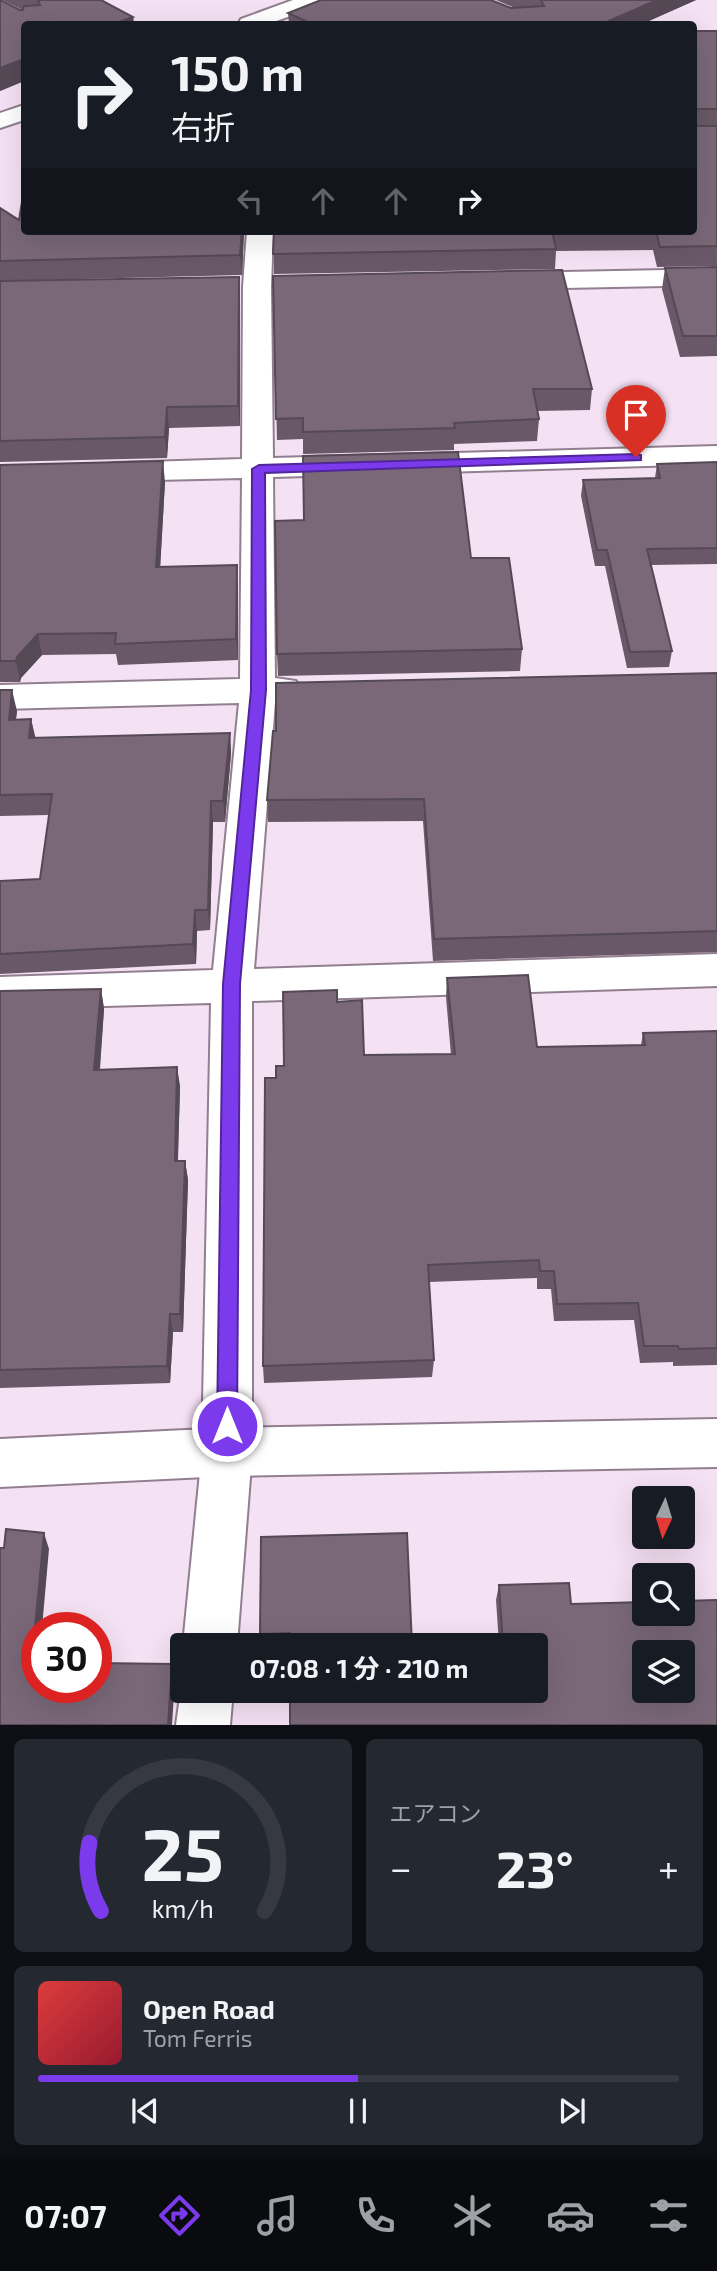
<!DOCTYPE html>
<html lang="ja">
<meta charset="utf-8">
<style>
body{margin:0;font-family:"Exo 2","Noto Sans JP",sans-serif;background:#242831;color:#f1f3f6;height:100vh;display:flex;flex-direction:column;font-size:26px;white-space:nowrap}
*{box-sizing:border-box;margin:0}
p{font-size:23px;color:#9ea1a6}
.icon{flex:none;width:38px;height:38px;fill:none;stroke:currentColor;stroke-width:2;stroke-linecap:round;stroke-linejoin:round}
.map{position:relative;height:1725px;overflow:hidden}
.details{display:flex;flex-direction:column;gap:14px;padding:14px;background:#0d0f14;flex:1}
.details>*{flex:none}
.banner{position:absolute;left:21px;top:21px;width:676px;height:214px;border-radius:7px;box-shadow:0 7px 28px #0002;background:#171b24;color:#f1f3f6;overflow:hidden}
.needle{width:46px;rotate:184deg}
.buttons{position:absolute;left:632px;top:1486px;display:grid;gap:14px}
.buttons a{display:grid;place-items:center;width:63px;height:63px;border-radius:7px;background:#171b24;box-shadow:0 7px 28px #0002;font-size:35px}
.speed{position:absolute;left:21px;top:1612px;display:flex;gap:14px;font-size:35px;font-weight:700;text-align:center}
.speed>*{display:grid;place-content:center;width:91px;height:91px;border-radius:50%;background:#171b24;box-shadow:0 7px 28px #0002;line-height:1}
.speed .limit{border:10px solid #d22;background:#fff;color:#111}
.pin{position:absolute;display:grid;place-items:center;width:60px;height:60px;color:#fff;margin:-72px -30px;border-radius:50% 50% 50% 0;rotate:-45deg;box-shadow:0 0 7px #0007}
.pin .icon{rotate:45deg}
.me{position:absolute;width:77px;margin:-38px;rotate:0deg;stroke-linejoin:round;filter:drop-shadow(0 0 5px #0008)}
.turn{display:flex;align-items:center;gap:24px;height:147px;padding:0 35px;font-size:32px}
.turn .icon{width:91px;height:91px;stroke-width:2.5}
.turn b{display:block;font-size:49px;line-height:60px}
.lanes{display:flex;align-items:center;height:66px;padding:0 35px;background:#0003;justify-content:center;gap:35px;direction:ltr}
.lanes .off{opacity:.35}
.big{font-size:52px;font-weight:700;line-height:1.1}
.details .card{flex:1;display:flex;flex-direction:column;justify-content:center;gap:10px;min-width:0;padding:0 24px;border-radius:10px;background:#242831}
.details .dial{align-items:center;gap:0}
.dial svg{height:182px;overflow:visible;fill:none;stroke:#363941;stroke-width:7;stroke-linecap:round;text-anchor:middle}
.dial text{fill:#f1f3f6;stroke:none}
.song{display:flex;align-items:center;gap:21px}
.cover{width:84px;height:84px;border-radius:10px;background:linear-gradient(135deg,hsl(0 70% 55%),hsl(350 70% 35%))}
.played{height:7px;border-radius:4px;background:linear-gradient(90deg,#7c3aed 50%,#363941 50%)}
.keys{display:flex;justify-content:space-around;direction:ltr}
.heat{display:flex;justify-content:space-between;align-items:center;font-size:38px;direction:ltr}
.details .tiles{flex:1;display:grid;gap:14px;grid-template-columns:1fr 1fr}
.card:last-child{grid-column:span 2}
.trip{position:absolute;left:170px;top:1633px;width:378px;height:70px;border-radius:7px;background:#171b24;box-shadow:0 7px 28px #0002;font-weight:700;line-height:70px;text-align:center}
.tabs{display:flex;height:112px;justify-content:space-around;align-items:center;background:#090b0e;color:#9ea1a6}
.tabs .icon{width:49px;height:49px}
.tabs .current{color:#7c3aed}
.tabs b{font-size:32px;color:#f1f3f6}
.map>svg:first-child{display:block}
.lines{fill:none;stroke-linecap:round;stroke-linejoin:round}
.minor-casing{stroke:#917f90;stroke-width:4}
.tertiary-casing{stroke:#917f90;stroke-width:4}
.minor{fill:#fff;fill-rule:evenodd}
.tertiary{fill:#fff;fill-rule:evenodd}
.wall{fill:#695968}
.shaded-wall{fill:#554955}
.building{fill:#7a6879;stroke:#554955;stroke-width:2;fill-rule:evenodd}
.route{fill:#7c3aed;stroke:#51269a;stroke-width:2}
</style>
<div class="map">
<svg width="717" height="1725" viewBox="0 0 717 1725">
<rect width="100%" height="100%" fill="#f5e1f4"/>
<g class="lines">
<g class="minor-casing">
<g id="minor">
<polygon points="293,0 324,0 321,5 268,24 238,24 241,19"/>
<polygon points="24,105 24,120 0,128 0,113"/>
<polygon points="247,231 273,231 271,287 273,458 717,446 717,464 273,477 275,678 296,681 302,690 296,699 275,702 254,969 717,954 717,986 252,1001 252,1452 237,1645 183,1645 202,1452 211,1003 0,1009 0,977 213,970 239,703 0,709 0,685 240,679 242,478 114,481 103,479 98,472 103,465 114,463 242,459 243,287"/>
<polygon points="717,269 717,285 513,289 503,287 499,281 503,275 513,273"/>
<polygon points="182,1682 182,1690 233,1690 230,1725 176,1725"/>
</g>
</g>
<g class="tertiary-casing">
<polygon id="tertiary" points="717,1419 717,1467 227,1476 0,1487 0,1439 227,1428"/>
</g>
<use href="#minor" class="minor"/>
<use href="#tertiary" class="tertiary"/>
</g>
<g class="wall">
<polygon points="2,0 101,0 133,17 134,24 24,24 24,81 0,91 20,10 23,10"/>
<polygon points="496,0 696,0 642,24 289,24 288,13 515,8"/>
<polygon points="693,31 717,31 717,266 657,267 653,250 556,251 555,269 274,274 274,231 693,231"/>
<polygon points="0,208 19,220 244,231 242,275 0,281"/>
<polygon points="717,267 717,356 680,357 662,289 665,268"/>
<polygon points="273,276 592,389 590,410 537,411 539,419 537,441 454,444 454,450 303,454 303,439 277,440"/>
<polygon points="239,277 240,298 240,426 169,428 167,458 0,462 0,281"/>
<polygon points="717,462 717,564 651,565 672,651 669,667 627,668 605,566 595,566 581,496 583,480 655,478 657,464"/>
<polygon points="0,465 165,482 160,567 238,586 238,660 118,665 116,654 42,655 21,678 20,682 0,682"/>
<polygon points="471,558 522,649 520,671 278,676 277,654"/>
<polygon points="717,674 717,952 433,961 423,821 268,822 267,800"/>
<polygon points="0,690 17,711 16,719 31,719 35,738 230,733 231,754 225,822 213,822 210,930 197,931 196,964 0,974 0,881 40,879 49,815 0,816"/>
<polygon points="447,978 537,1047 641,1045 643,1033 717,1031 717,1365 673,1366 673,1362 640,1363 634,1320 554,1321 551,1289 537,1289 537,1278 429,1282 434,1360 432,1377 264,1383 263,1366 276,1078 284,1066 337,1002 364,1055 451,1055 446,997"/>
<polygon points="101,989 104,1009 100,1070 177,1067 180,1087 178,1161 185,1161 188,1180 183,1332 173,1332 170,1383 0,1388 0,991"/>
<polygon points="261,1537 412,1645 262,1645 260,1634"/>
<polygon points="499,1585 571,1604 717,1600 290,1690 499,1644 496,1600"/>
</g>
<g class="shaded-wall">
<polygon points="657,0 696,0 642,24 602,24"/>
<polygon points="133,17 134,24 114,24"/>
<polygon points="24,59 24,81 0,91 0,68"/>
<polygon points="242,231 244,231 242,275 240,255"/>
<polygon points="239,277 240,298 240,426 238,406"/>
<polygon points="167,407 169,428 167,458 165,437"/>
<polygon points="163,461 165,482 159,588 156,567"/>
<polygon points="237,565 238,586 238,660 236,639"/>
<polygon points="38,634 42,655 21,678 20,682 16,661 17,657"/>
<polygon points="12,690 17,711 13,741 9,720"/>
<polygon points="31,719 36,740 29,738"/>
<polygon points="230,733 231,754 225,822 223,801"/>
<polygon points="211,801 213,822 210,930 208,910"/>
<polygon points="195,910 197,931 196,964 193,944"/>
<polygon points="101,989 104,1009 98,1089 94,1070"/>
<polygon points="177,1067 180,1087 177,1180 175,1161"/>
<polygon points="185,1161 188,1180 183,1332 180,1314"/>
<polygon points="170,1314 173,1332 170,1383 167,1366"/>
<polygon points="44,1533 49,1549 42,1628 35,1628"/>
<polygon points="172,1664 175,1678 172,1725 168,1725"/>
</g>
<g class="building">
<polygon points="0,0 20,10 23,10 24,6 40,5 38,0 101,0 133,17 114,24 24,24 24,59 0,68"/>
<polygon points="321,0 491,0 511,8 544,6 541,0 657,0 602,24 312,24 288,13"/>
<polygon points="693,31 717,31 717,109 694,109 694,126 717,126 717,246 660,247 656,231 693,231"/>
<polygon points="24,190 24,231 242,231 240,255 0,261 0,208 19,220"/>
<polygon points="274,231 575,231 552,231 556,249 273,254"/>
<polygon points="717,267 717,336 683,336 665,268"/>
<polygon points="562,270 592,389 533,389 539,419 454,423 455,428 303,432 303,418 276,419 273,276"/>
<polygon points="239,277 238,406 167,407 165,437 0,441 0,281"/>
<polygon points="458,452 471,558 509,558 522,649 277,654 275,521 304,520 303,456"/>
<polygon points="163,461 156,567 237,565 236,639 115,644 116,633 38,634 17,657 16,661 0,661 0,465"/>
<polygon points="717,462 717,548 647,549 672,651 630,652 607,550 597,550 583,480 660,478 657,464"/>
<polygon points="717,673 717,931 434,939 424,799 267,800 273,731 276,731 276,683"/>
<polygon points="0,690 12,690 9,720 31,719 29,738 230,733 223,801 211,801 208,910 195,910 193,944 0,954 0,881 40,879 52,794 0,795"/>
<polygon points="528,975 537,1047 645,1045 643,1033 717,1031 717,1348 679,1349 678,1346 644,1346 638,1303 557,1304 554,1271 540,1271 539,1260 428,1265 434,1360 263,1366 265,1078 276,1078 276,1066 284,1066 283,992 337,990 337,1002 362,1000 364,1055 455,1054 447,978"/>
<polygon points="101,989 94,1070 177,1067 175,1161 185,1161 180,1314 170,1314 167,1366 0,1370 0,991"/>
<polygon points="6,1529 44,1533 35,1628 37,1628 37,1687 96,1687 96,1663 172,1664 168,1725 0,1725 0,1548 4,1548"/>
<polygon points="407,1533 412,1645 290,1645 290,1633 260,1634 261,1537"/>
<path d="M569 1583 571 1604 644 1602V1614H682V1601L717 1600V1725H290V1690H536V1645H443L503 1644 499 1585ZM644 1652H682V1690H644Z"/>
</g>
<polygon class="route" points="636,454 641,455 641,460 265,473 266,690 240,984 237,1426 234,1433 227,1436 220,1433 217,1426 223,984 251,690 252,469 259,465"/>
</svg>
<div class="buttons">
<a><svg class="needle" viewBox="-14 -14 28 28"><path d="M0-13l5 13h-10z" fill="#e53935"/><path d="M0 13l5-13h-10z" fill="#9ea1a6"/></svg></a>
<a><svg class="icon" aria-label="search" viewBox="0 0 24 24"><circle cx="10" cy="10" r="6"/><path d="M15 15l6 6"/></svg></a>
<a><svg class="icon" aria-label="layers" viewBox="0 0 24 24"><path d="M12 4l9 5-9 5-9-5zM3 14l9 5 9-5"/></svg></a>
</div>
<div class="speed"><div class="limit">30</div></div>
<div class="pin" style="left:636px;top:457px;background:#d93025"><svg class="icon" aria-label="arrive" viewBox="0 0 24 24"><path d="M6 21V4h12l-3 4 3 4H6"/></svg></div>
<svg class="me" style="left:227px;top:1426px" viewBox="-20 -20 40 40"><circle r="17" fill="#7c3aed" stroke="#fff" stroke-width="3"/><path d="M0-11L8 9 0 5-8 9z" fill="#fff"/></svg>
<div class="trip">07:08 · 1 分 · 210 m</div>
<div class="banner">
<div class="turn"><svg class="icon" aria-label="right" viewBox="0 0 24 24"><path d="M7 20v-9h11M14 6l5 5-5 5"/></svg><div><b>150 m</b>右折</div></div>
<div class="lanes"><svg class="icon off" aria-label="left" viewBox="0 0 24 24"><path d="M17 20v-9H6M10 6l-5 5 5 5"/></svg><svg class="icon off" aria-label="ahead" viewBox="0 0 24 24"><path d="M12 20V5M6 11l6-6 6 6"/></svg><svg class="icon off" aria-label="ahead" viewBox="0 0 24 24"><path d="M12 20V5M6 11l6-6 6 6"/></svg><svg class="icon" aria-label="right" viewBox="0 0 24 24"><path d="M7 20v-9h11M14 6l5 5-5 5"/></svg></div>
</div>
</div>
<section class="details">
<div class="tiles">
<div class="card dial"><svg viewBox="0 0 100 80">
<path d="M14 69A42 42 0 1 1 86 69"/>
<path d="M14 69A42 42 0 0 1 9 39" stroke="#7c3aed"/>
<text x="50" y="56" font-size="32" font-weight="700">25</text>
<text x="50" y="72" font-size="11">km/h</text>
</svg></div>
<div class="card"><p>エアコン</p>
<div class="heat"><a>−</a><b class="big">23°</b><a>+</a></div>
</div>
<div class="card">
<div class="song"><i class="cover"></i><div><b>Open Road</b><p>Tom Ferris</p></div></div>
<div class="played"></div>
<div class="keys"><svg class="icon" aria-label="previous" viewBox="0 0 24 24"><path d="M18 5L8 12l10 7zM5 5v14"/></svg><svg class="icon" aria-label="pause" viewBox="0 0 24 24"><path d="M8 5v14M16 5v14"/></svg><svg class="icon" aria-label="next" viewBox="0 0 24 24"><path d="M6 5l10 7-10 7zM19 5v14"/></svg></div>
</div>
</div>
</section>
<nav class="tabs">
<b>07:07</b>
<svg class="icon current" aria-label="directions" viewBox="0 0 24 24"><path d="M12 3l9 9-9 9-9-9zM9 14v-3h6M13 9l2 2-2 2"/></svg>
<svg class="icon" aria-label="music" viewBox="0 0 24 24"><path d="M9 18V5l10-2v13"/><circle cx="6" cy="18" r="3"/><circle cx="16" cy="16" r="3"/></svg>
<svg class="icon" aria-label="phone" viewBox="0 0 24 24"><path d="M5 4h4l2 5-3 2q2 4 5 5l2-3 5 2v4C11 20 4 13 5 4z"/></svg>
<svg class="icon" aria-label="climate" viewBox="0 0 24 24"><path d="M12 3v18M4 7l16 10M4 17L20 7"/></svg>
<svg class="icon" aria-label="car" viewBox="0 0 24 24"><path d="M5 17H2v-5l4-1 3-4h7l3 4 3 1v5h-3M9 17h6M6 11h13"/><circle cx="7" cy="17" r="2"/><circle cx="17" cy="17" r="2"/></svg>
<svg class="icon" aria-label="filters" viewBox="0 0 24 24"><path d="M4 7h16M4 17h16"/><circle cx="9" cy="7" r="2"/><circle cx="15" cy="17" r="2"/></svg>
</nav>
